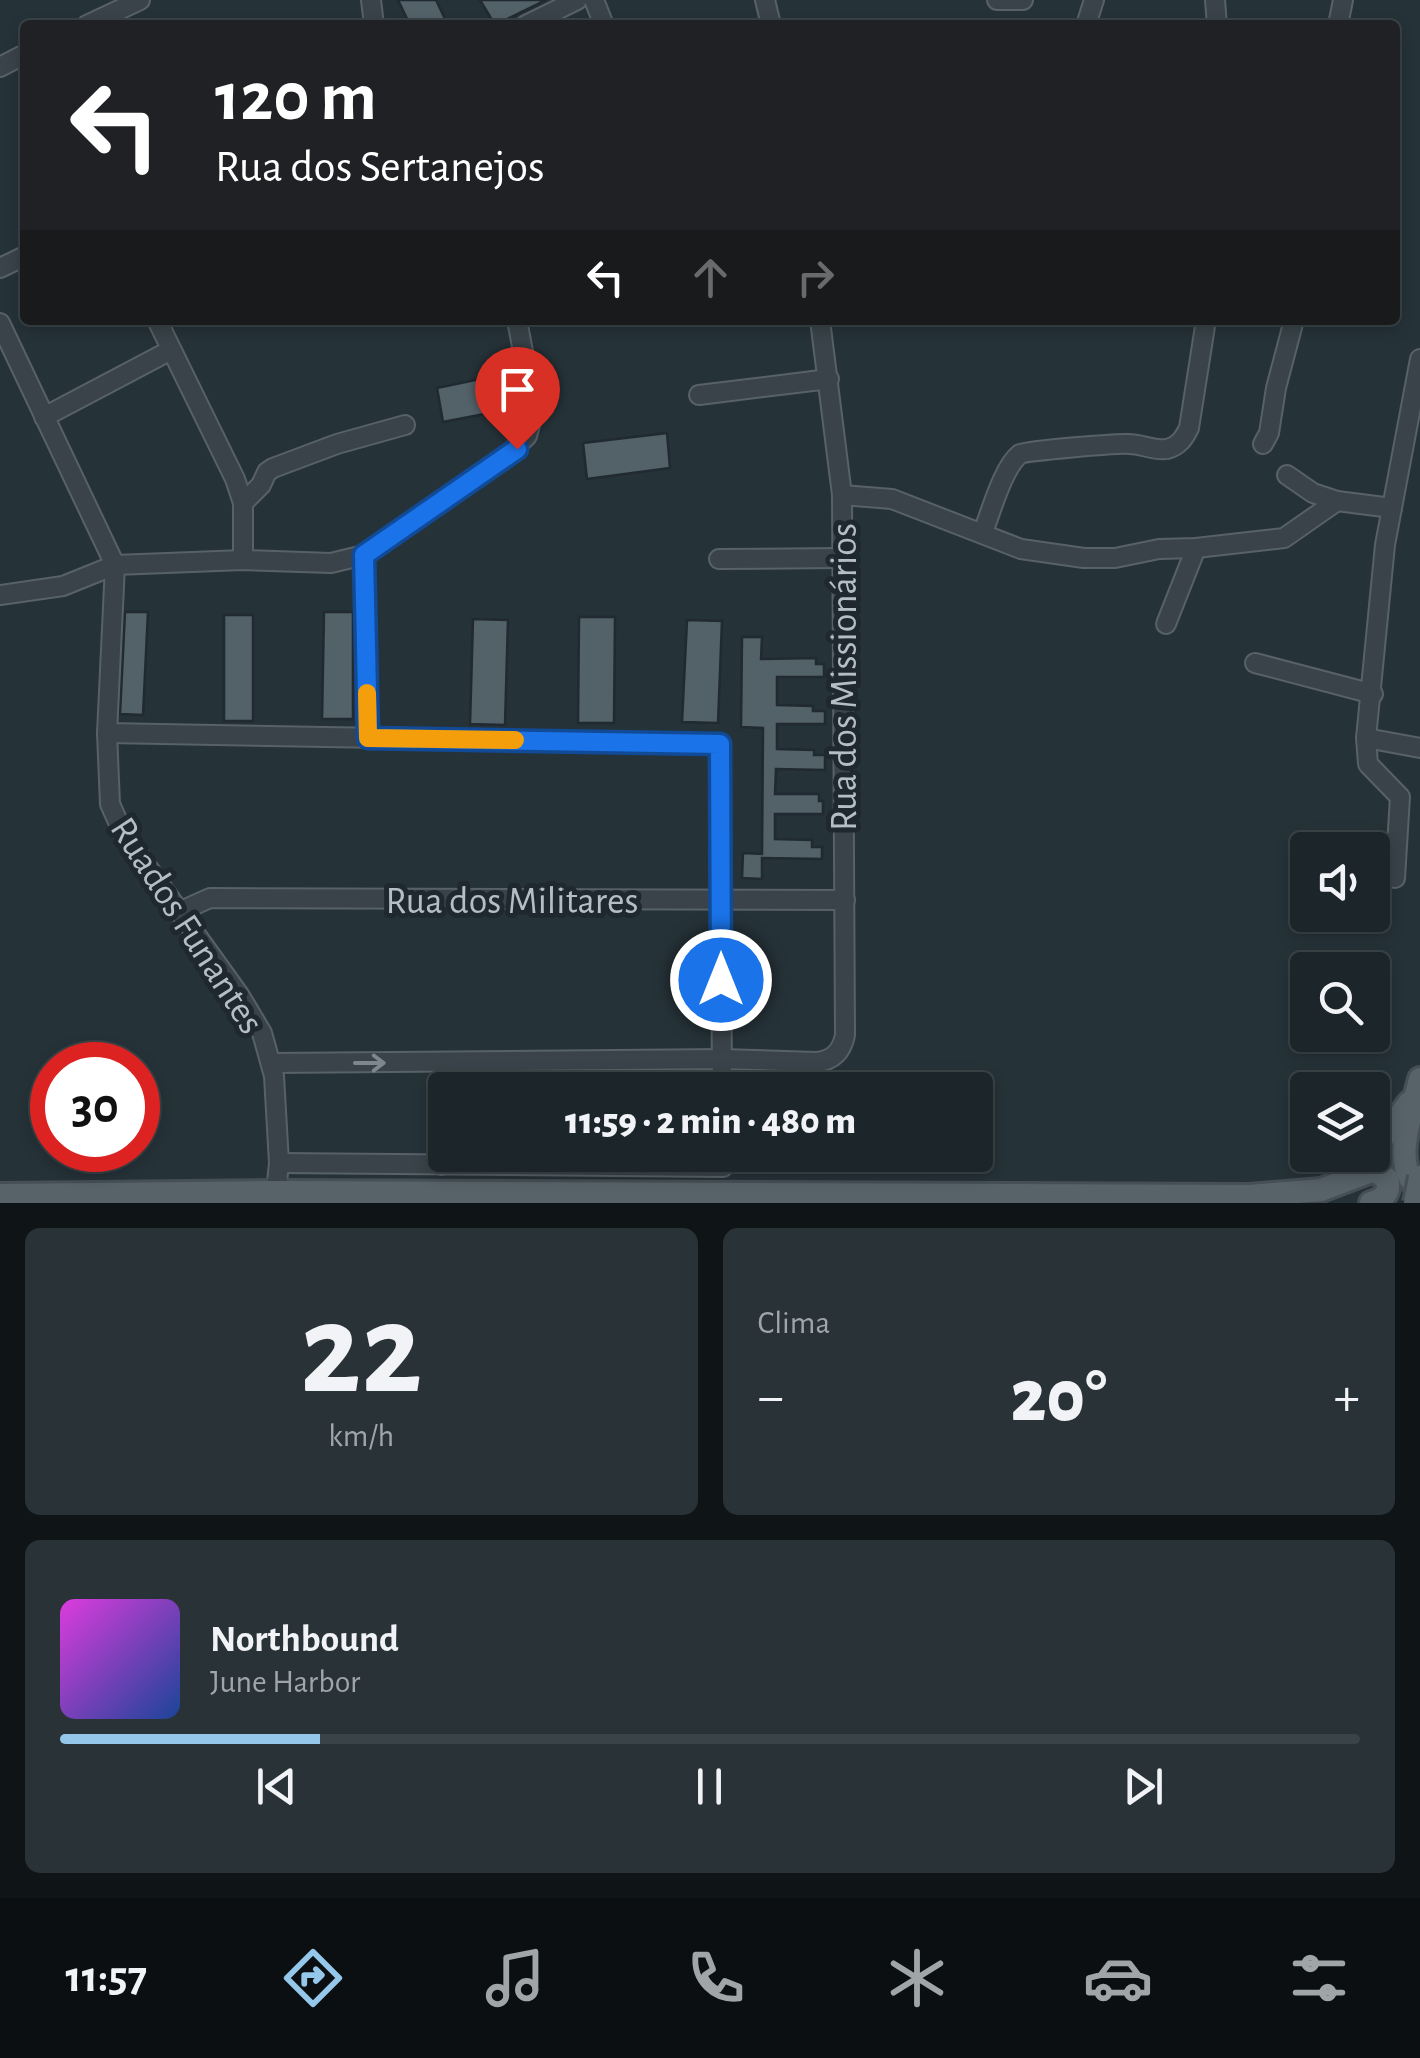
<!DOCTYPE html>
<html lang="pt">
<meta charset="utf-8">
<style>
body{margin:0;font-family:"Alegreya Sans",sans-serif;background:#293236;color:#f1f3f6;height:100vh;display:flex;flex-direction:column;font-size:38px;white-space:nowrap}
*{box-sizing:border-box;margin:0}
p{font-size:32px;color:#a0a5a8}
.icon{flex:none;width:55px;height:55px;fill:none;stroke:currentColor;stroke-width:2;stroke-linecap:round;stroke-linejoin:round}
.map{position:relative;height:1203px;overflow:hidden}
.panel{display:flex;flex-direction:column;gap:25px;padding:25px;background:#0f1517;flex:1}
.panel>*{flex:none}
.top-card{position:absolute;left:20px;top:20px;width:1380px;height:305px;border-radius:10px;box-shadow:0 5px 15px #0003,0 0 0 2px #3a4347;background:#202124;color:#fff;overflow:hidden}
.tools{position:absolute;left:1290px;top:832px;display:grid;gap:20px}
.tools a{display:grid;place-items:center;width:100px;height:100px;border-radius:10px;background:#1c262a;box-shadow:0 5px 15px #0003,0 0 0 2px #3a4347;font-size:50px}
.speed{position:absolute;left:30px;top:1042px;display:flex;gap:20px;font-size:50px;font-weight:700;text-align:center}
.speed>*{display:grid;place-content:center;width:130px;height:130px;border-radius:50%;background:#1c262a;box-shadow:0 5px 15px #0003,0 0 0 2px #3a4347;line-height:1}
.speed .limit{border:15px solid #d22;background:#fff;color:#111}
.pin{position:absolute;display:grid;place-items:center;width:85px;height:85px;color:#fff;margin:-102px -42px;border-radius:50% 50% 50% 0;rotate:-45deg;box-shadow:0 0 10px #0007}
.pin .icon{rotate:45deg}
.me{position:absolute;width:110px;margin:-55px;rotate:0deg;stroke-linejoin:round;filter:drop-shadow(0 0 8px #0008)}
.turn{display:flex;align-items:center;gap:35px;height:210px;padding:0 30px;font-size:45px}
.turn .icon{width:130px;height:130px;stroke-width:2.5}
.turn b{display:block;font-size:70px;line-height:85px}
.lanes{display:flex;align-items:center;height:95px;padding:0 30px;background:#0003;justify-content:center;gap:50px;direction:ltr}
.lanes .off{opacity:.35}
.big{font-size:75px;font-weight:800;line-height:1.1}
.panel .tile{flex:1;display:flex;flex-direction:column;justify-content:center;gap:15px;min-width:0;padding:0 35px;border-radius:15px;background:#293236}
.panel .dial{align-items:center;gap:0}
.dial b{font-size:130px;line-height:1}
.song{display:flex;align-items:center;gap:30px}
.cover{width:120px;height:120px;border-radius:15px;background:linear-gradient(135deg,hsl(300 70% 55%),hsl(220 70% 35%))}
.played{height:10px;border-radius:5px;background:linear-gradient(90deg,#94c7ea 20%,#3a4347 20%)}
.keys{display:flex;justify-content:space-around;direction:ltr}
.heat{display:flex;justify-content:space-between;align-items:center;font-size:55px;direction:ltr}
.panel .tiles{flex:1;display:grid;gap:25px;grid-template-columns:1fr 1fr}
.tile:last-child{grid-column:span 2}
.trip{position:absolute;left:428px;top:1072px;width:565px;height:100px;border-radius:10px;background:#1c262a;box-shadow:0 5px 15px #0003,0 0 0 2px #3a4347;font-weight:800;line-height:100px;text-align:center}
.dock{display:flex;height:160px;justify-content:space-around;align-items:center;background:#0b0f11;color:#a0a5a8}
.dock .icon{width:70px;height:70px}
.dock .selected{color:#94c7ea}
.dock b{font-size:45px;color:#f1f3f6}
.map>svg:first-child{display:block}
.building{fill:#536169;stroke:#202a30;stroke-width:2.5}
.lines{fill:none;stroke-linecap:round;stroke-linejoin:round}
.minor-casing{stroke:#576167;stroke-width:22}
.major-casing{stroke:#454f55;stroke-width:28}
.minor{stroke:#394349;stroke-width:18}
.major{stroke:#576269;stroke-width:22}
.major-bridge-casing{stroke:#454f55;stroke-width:28;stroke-linecap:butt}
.major-bridge{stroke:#576269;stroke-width:22}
.oneway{stroke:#7d878d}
.route-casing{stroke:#114b97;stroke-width:25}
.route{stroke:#1a73e8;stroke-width:18}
.slow{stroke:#f59e0b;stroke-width:18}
.labels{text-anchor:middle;stroke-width:10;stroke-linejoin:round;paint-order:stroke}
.street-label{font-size:38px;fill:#b4bec5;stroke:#1e282e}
</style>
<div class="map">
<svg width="1420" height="1203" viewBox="0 0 1420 1203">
<rect width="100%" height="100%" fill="#253238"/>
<g class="building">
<polygon points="398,0 436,0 448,25 410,25"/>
<polygon points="480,0 546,0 495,25"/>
<polygon points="514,372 521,407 443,422 437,388"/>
<polygon points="667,433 670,468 587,479 583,443"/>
<polygon points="125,612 148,612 143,715 120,714"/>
<polygon points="324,612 353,612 353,719 322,719"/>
<rect x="224" y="615" width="29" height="106"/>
<polygon points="579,617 615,617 614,723 578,723"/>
<polygon points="473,619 508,620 505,725 470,724"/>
<polygon points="687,620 722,621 718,723 682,722"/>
<polygon points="742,637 762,637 761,659 816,658 816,664 824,664 824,677 777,677 777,705 813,706 813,711 825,711 825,724 777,724 777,749 814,750 814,755 825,755 825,770 776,769 775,794 819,794 819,801 823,801 823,814 775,814 775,839 812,840 812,847 822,847 822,859 762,858 762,879 742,878 743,853 762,854 763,728 741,727"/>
</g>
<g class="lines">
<g class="minor-casing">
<g id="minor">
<polyline points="371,0 374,25"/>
<polyline points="594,0 604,25"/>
<polyline points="765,0 771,25"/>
<polyline points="997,0 1023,0"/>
<polyline points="1215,0 1217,25"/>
<polyline points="87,25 140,0"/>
<polyline points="526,25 577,0"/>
<polyline points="1086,25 1094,0"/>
<polyline points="1338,25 1343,0"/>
<polyline points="0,67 25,54"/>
<polyline points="0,268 25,256"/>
<polyline points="157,320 235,479 243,503 243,560"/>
<polyline points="0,323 115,565 107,733 110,804 123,833 240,996 262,1033 274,1076 279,1163 276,1192"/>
<polyline points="1420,359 1385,545 1366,738 1420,748"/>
<polyline points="699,395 829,379"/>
<polyline points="44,417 171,350"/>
<polyline points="1263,444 1269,433 1276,388 1294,320"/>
<polyline points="1287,475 1313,493 1337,501"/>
<polyline points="842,495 892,499 1021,549 1084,558 1115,558 1159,549 1196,548 1284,538 1337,501 1392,508"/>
<polyline points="243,503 261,485 267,472 273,468 337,444 405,425"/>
<path d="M983 532C991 512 1003 467 1020 454 1025 451 1117 443 1129 444 1141 444 1155 451 1167 449 1179 446 1184 438 1189 428L1206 320"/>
<polyline points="364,555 368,738"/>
<polyline points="719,559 841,558"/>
<polyline points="0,595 63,586 115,565 243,560 331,563 364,555 503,460 527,436 534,410 517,320"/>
<polyline points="1166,624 1196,548"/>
<polyline points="1255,663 1373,694"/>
<polyline points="107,733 720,744 722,1090"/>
<polyline points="1366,738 1368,764 1400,797 1395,878"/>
<polyline points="181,911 210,898 845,900"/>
<path d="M272 1063 722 1059 816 1062C833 1061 842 1051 845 1035L842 495 820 320"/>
<polyline points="446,1090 448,1062"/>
<polyline points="279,1163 723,1167"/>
<polyline points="442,1165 445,1117"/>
</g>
</g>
<g class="major-casing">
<g id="major">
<path d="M1420 1079C1413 1110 1389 1167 1420 1189"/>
<polyline points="1372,1153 1409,1103"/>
<path d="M0 1195 276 1192 1249 1196 1321 1190 1374 1170 1387 1179C1391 1193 1383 1199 1371 1203"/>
</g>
</g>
<use href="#minor" class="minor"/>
<use href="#major" class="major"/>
<g class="major-bridge-casing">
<polyline id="major-bridge" points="1415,1203 1420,1177"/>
</g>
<use href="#major-bridge" class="major-bridge"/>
</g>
<defs><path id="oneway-shaft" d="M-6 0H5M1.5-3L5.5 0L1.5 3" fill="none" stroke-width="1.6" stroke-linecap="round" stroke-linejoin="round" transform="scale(2.5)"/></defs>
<use class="oneway" href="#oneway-shaft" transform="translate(370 1063)"/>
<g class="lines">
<g class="route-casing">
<polyline id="route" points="517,449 364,555 368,738 720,744 721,980"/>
</g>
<use href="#route" class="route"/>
<polyline class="slow" points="367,693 368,738 515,740"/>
</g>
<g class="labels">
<g class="street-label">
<text transform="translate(843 677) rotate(-90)" y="13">Rua dos Missionários</text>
<text x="512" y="913">Rua dos Militares</text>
<text transform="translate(188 925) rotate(57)" y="13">Ruados Funantes</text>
</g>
</g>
</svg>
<div class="tools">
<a><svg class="icon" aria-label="sound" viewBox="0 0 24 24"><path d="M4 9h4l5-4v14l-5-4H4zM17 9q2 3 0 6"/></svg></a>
<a><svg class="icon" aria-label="search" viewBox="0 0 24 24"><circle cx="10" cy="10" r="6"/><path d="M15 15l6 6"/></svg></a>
<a><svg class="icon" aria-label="layers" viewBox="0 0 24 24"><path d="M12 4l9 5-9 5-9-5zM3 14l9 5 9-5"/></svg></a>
</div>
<div class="speed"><div class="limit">30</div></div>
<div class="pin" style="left:517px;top:449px;background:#d93025"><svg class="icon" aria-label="arrive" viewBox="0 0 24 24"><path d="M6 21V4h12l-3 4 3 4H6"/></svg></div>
<svg class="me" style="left:721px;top:980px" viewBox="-20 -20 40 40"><circle r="17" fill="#1a73e8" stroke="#fff" stroke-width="3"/><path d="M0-11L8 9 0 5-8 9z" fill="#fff"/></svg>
<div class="trip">11:59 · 2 min · 480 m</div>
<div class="top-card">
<div class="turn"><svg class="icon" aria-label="left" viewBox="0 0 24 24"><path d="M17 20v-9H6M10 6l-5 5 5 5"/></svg><div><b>120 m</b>Rua dos Sertanejos</div></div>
<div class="lanes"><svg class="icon" aria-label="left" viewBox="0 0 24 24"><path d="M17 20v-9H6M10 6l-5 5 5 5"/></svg><svg class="icon off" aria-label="ahead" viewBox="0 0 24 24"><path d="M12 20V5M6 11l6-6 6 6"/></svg><svg class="icon off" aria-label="right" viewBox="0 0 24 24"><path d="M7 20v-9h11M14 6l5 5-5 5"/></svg></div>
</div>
</div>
<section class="panel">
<div class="tiles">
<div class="tile dial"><b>22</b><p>km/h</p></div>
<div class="tile"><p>Clima</p>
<div class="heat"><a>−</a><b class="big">20°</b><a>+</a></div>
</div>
<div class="tile">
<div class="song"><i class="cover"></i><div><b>Northbound</b><p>June Harbor</p></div></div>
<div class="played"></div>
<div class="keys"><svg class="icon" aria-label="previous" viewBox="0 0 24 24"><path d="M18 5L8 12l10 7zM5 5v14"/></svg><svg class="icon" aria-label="pause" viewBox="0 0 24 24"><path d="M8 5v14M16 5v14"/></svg><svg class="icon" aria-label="next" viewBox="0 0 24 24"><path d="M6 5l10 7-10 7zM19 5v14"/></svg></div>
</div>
</div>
</section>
<nav class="dock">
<b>11:57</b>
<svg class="icon selected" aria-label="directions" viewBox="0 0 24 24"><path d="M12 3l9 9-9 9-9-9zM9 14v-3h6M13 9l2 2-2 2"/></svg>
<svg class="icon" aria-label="music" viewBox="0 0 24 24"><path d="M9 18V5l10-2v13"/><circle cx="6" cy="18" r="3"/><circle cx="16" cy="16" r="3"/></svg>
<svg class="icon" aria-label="phone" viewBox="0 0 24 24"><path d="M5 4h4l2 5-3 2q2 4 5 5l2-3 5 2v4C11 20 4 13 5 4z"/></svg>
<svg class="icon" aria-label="climate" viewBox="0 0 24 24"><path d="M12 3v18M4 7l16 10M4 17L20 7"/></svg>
<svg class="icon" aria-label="car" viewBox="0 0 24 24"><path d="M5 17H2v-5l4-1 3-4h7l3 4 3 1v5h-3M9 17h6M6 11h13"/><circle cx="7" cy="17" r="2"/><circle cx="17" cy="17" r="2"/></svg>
<svg class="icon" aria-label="filters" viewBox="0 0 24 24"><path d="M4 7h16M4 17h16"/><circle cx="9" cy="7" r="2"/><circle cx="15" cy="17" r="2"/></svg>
</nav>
